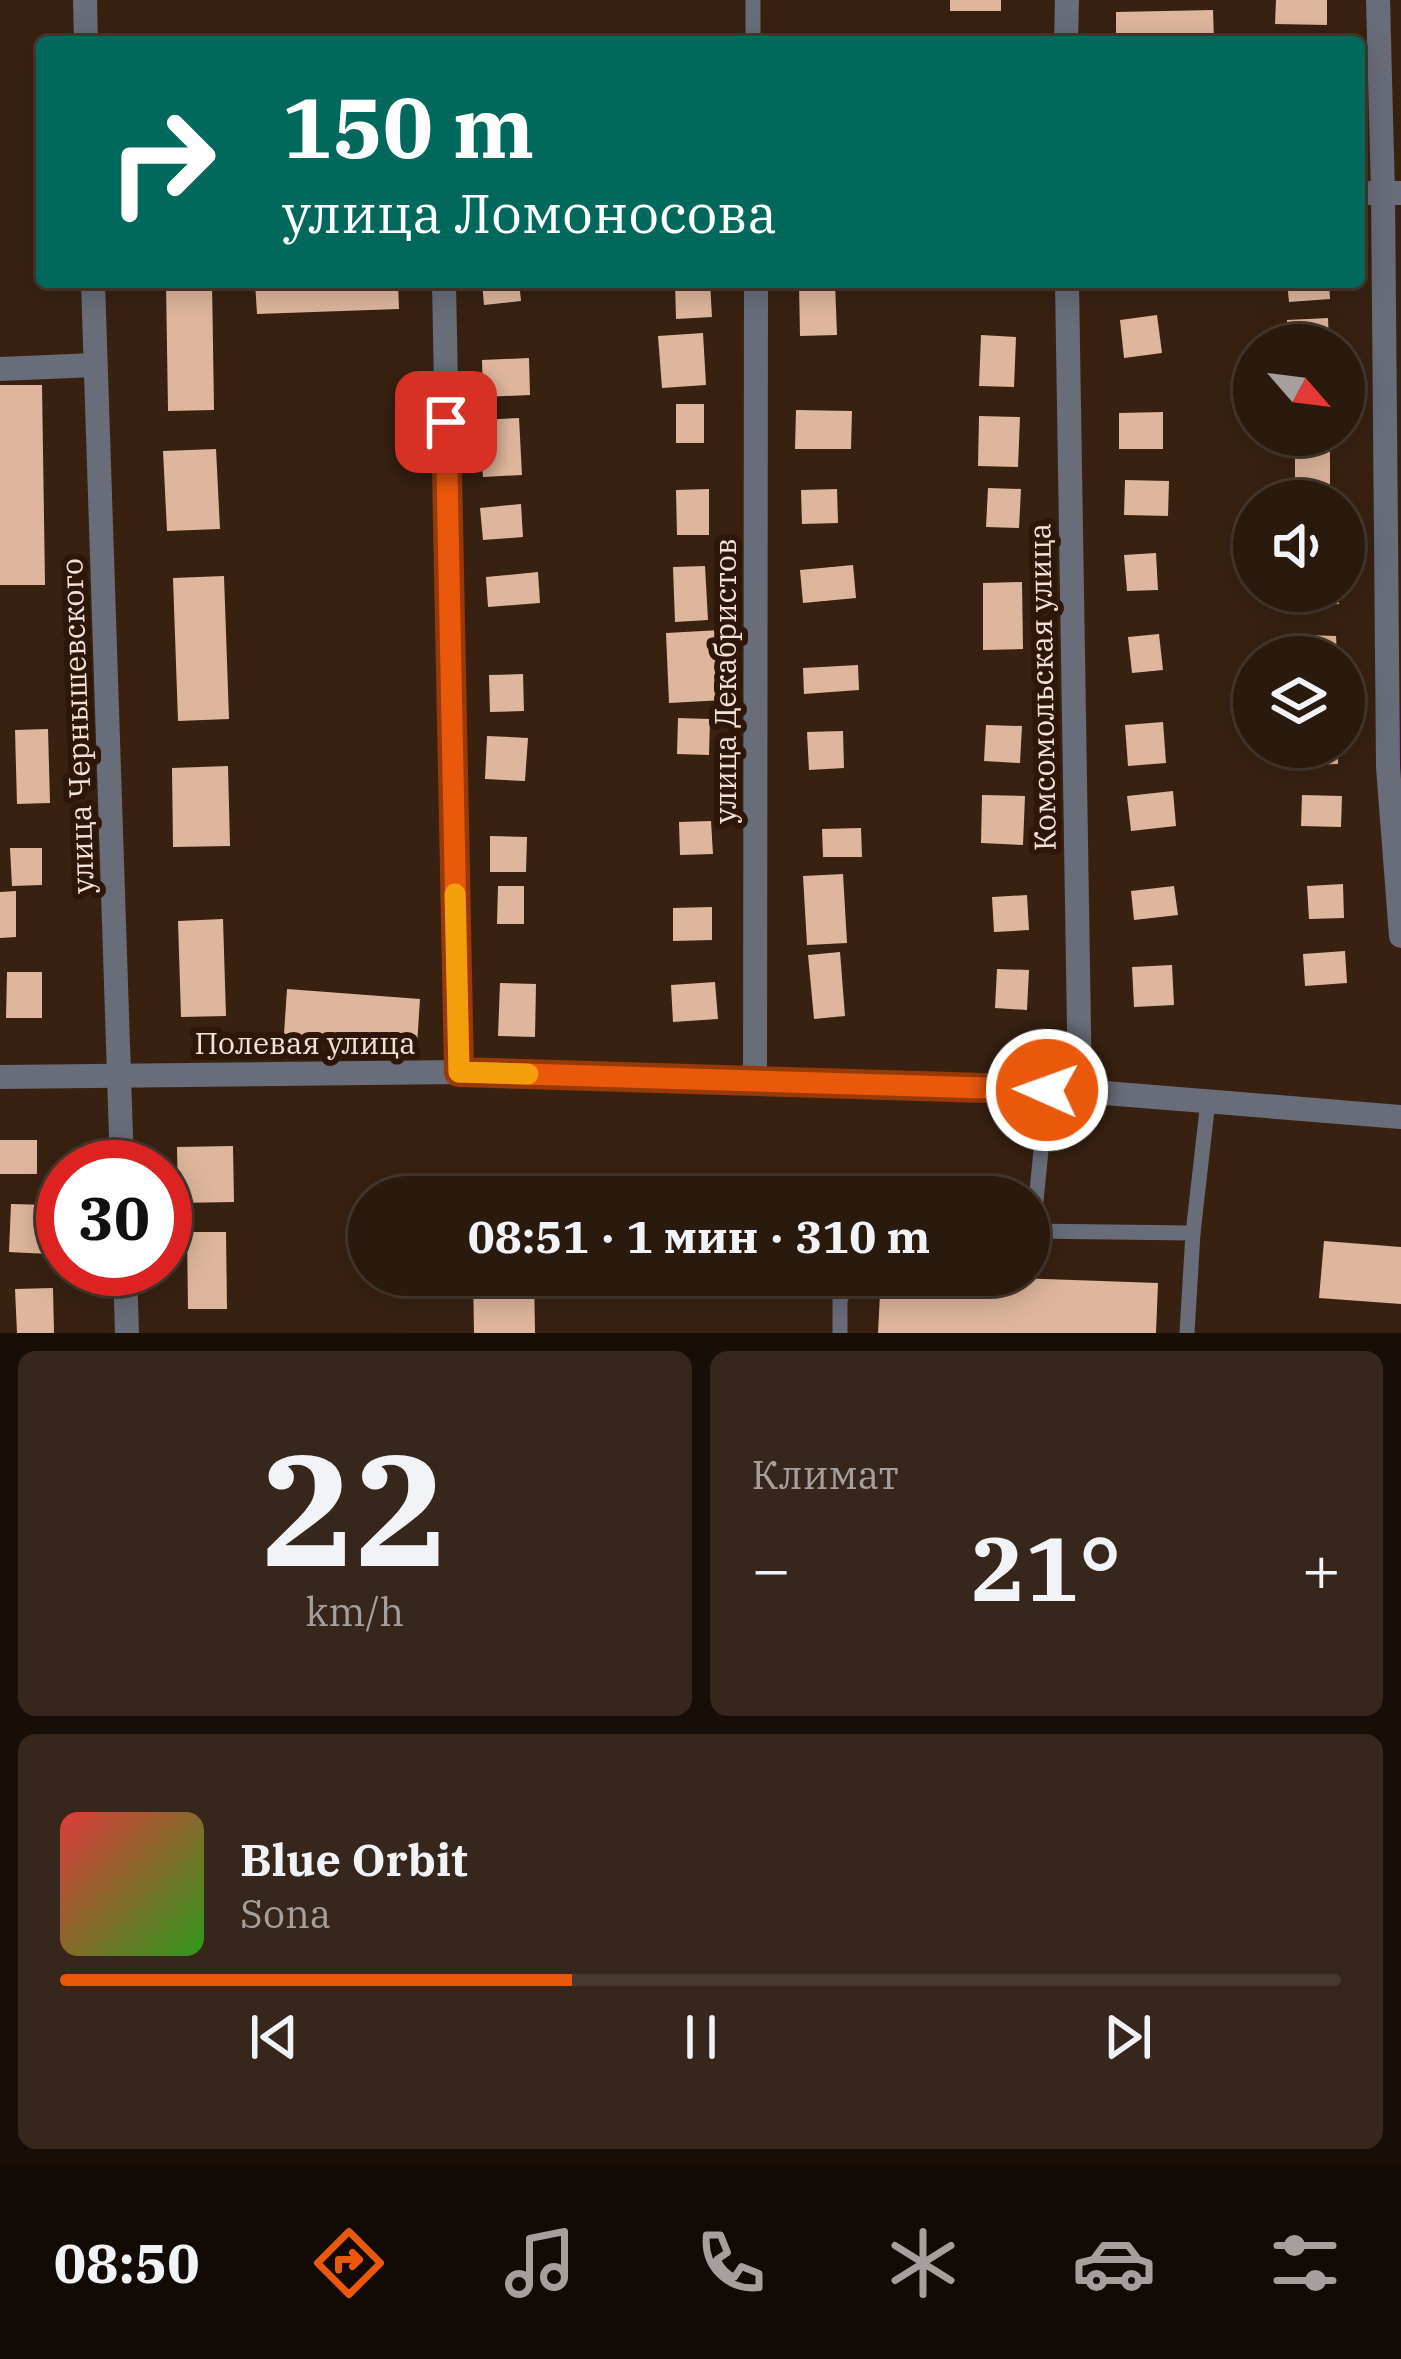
<!DOCTYPE html>
<html lang="ru">
<meta charset="utf-8">
<style>
body{margin:0;font-family:"IBM Plex Serif",serif;background:#36261b;color:#f1f3f6;height:100vh;display:flex;flex-direction:column;font-size:45px;white-space:nowrap}
*{box-sizing:border-box;margin:0}
p{font-size:39px;color:#a5a09d}
.icon{flex:none;width:66px;height:66px;fill:none;stroke:currentColor;stroke-width:2;stroke-linecap:round;stroke-linejoin:round}
.map{position:relative;height:1333px;overflow:hidden}
.sheet{display:flex;flex-direction:column;gap:18px;padding:18px;background:#170e07;flex:1}
.sheet>*{flex:none}
.top-card{position:absolute;left:36px;top:36px;width:1329px;height:252px;border-radius:12px;box-shadow:0 6px 30px #0003,0 0 0 3px #46382e;background:#00695c;color:#fff;overflow:hidden}
.needle{width:78px;rotate:118deg}
.fabs{position:absolute;left:1233px;top:324px;display:grid;gap:24px}
.fabs a{display:grid;place-items:center;width:132px;height:132px;border-radius:50%;background:#2a190d;box-shadow:0 6px 30px #0003,0 0 0 3px #46382e;font-size:60px}
.speed{position:absolute;left:36px;top:1140px;display:flex;gap:24px;font-size:60px;font-weight:700;text-align:center}
.speed>*{display:grid;place-content:center;width:156px;height:156px;border-radius:50%;background:#2a190d;box-shadow:0 6px 30px #0003,0 0 0 3px #46382e;line-height:1}
.speed .limit{border:18px solid #d22;background:#fff;color:#111}
.pin{position:absolute;display:grid;place-items:center;width:102px;height:102px;color:#fff;margin:-51px;border-radius:24px;box-shadow:0 6px 18px #0006}
.me{position:absolute;width:132px;margin:-66px;rotate:272deg;stroke-linejoin:round;filter:drop-shadow(0 0 9px #0008)}
.turn{display:flex;align-items:center;gap:42px;height:252px;padding:0 48px;font-size:54px}
.turn .icon{width:156px;height:156px;stroke-width:2.5}
.turn b{display:block;font-size:84px;line-height:102px}
.big{font-size:90px;font-weight:700;line-height:1.1}
.sheet .card{flex:1;display:flex;flex-direction:column;justify-content:center;gap:18px;min-width:0;padding:0 42px;border-radius:18px;background:#36261b}
.sheet .dial{align-items:center;gap:0}
.dial b{font-size:156px;line-height:1}
.song{display:flex;align-items:center;gap:36px}
.cover{width:144px;height:144px;border-radius:18px;background:linear-gradient(135deg,hsl(0 70% 55%),hsl(110 70% 35%))}
.played{height:12px;border-radius:6px;background:linear-gradient(90deg,#ea580c 40%,#46382e 40%)}
.keys{display:flex;justify-content:space-around;direction:ltr}
.heat{display:flex;justify-content:space-between;align-items:center;font-size:66px;direction:ltr}
.sheet .tiles{flex:1;display:grid;gap:18px;grid-template-columns:1fr 1fr}
.card:last-child{grid-column:span 2}
.trip{position:absolute;left:348px;top:1176px;width:702px;height:120px;border-radius:60px;background:#2a190d;box-shadow:0 6px 30px #0003,0 0 0 3px #46382e;font-weight:700;line-height:120px;text-align:center}
.tab-bar{display:flex;height:192px;justify-content:space-around;align-items:center;background:#110a05;color:#a5a09d}
.tab-bar .icon{width:84px;height:84px}
.tab-bar .active{color:#ea580c}
.tab-bar b{font-size:54px;color:#f1f3f6}
.map>svg:first-child{display:block}
.building{fill:#deb69d}
.lines{fill:none;stroke-linecap:round;stroke-linejoin:round}
.service{stroke:#686d79;stroke-width:15}
.minor{stroke:#686d79;stroke-width:24}
.route-casing{stroke:#983908;stroke-width:30}
.route{stroke:#ea580c;stroke-width:21}
.slow{stroke:#f59e0b;stroke-width:21}
.labels{text-anchor:middle;stroke-width:12;stroke-linejoin:round;paint-order:stroke}
.street-label{font-size:30px;fill:#f2e2d8;stroke:#2e1708}
</style>
<div class="map">
<svg width="1401" height="1333" viewBox="0 0 1401 1333">
<rect width="100%" height="100%" fill="#382111"/>
<g class="building">
<rect x="950" y="0" width="51" height="11"/>
<polygon points="1276,0 1327,0 1327,25 1275,24"/>
<polygon points="1213,10 1214,42 1116,42 1116,12"/>
<polygon points="166,282 212,282 214,410 168,411"/>
<polygon points="255,282 398,282 399,309 257,314"/>
<polygon points="482,282 519,282 521,301 484,305"/>
<polygon points="675,282 710,282 712,317 676,319"/>
<polygon points="799,282 835,282 837,335 800,336"/>
<polygon points="1287,282 1329,282 1330,299 1289,302"/>
<polygon points="1157,315 1162,353 1124,358 1120,320"/>
<polygon points="1328,318 1329,345 1288,345 1287,320"/>
<polygon points="703,333 706,385 662,388 658,336"/>
<polygon points="981,335 1016,337 1014,387 979,386"/>
<polygon points="529,358 530,395 483,397 482,360"/>
<polygon points="0,385 42,385 45,585 0,585"/>
<rect x="676" y="404" width="28" height="39"/>
<polygon points="796,410 852,411 851,449 795,449"/>
<polygon points="1163,412 1163,449 1119,449 1119,413"/>
<polygon points="979,416 1020,417 1018,467 978,466"/>
<polygon points="519,418 522,475 483,477 479,420"/>
<rect x="1295" y="443" width="35" height="57"/>
<polygon points="216,449 220,529 167,531 163,451"/>
<polygon points="1125,480 1169,481 1168,516 1124,515"/>
<polygon points="988,488 1021,489 1019,528 986,527"/>
<polygon points="709,489 709,535 677,535 676,490"/>
<polygon points="837,489 838,523 802,524 801,490"/>
<polygon points="521,504 523,537 483,540 480,508"/>
<polygon points="1156,553 1158,590 1127,591 1124,555"/>
<polygon points="853,565 856,598 803,603 800,570"/>
<polygon points="705,566 708,620 675,622 673,567"/>
<polygon points="538,572 540,603 488,607 486,577"/>
<polygon points="224,576 229,719 178,721 173,578"/>
<polygon points="1022,582 1023,649 983,650 983,583"/>
<polygon points="1296,591 1338,591 1339,604 1298,607"/>
<polygon points="721,630 724,700 669,703 666,633"/>
<polygon points="1159,634 1163,670 1132,673 1128,637"/>
<polygon points="1306,635 1336,636 1337,657 1306,657"/>
<polygon points="858,665 859,690 804,694 803,668"/>
<polygon points="523,674 524,711 490,712 489,675"/>
<polygon points="678,718 710,719 709,755 677,754"/>
<polygon points="1163,722 1166,763 1128,766 1125,725"/>
<polygon points="986,725 1022,726 1020,763 984,761"/>
<polygon points="48,729 50,803 17,804 15,730"/>
<polygon points="843,731 844,768 809,770 807,732"/>
<polygon points="487,736 528,738 525,781 485,779"/>
<polygon points="1305,747 1338,747 1338,764 1306,765"/>
<polygon points="228,766 230,846 173,847 172,768"/>
<polygon points="1173,791 1176,826 1131,831 1127,796"/>
<polygon points="982,795 1025,796 1023,845 981,843"/>
<polygon points="1302,795 1342,796 1341,827 1301,826"/>
<polygon points="711,821 713,854 680,855 679,822"/>
<polygon points="861,828 862,857 823,857 822,829"/>
<polygon points="490,836 527,837 526,872 490,872"/>
<polygon points="10,848 42,848 42,885 12,886"/>
<polygon points="843,874 847,943 807,945 803,876"/>
<polygon points="1343,884 1344,918 1309,919 1307,886"/>
<polygon points="498,886 524,886 524,924 497,924"/>
<polygon points="1174,886 1178,915 1134,920 1131,891"/>
<polygon points="16,891 16,937 0,938 0,892"/>
<polygon points="1027,895 1029,930 994,932 992,897"/>
<polygon points="712,907 712,940 673,941 673,908"/>
<polygon points="223,919 226,1016 181,1017 178,921"/>
<polygon points="1345,951 1347,983 1305,986 1303,954"/>
<polygon points="840,952 845,1016 814,1019 808,955"/>
<polygon points="1172,965 1174,1005 1134,1007 1132,967"/>
<polygon points="997,969 1029,970 1027,1010 995,1008"/>
<polygon points="7,972 42,972 42,1018 6,1018"/>
<polygon points="715,982 718,1019 673,1022 671,985"/>
<polygon points="500,983 536,984 535,1037 498,1036"/>
<polygon points="287,989 420,999 417,1045 284,1034"/>
<rect x="0" y="1140" width="37" height="34"/>
<polygon points="233,1146 234,1202 178,1203 177,1147"/>
<polygon points="11,1204 50,1205 48,1254 9,1252"/>
<polygon points="187,1232 226,1232 227,1309 188,1309"/>
<polygon points="1324,1241 1401,1247 1401,1304 1319,1298"/>
<polygon points="473,1275 534,1275 535,1333 474,1333"/>
<polygon points="927,1275 1158,1283 1156,1333 878,1333 880,1294 926,1297"/>
<polygon points="53,1288 54,1333 17,1333 15,1289"/>
</g>
<g class="lines">
<g class="service">
<polyline points="753,0 753,42"/>
<polyline points="1029,1231 1193,1233"/>
<polyline points="1033,1231 1047,1090"/>
<polyline points="840,1333 840,1300 852,1275"/>
<polyline points="1187,1333 1193,1233 1208,1101"/>
</g>
<g class="minor">
<polyline points="85,0 86,42"/>
<polyline points="1378,0 1383,194 1388,767 1401,936"/>
<polyline points="1066,42 1067,0"/>
<polyline points="1359,193 1401,193"/>
<polyline points="93,282 122,1167"/>
<polyline points="444,282 459,1072"/>
<polyline points="1067,282 1080,1091"/>
<polyline points="0,369 95,365"/>
<polyline points="0,1077 459,1072 1080,1091 1401,1117"/>
<polyline points="755,1081 756,282"/>
<polyline points="125,1269 127,1333"/>
</g>
</g>
<g class="lines">
<g class="route-casing">
<polyline id="route" points="446,422 459,1072 1047,1090"/>
</g>
<use href="#route" class="route"/>
<polyline class="slow" points="455,894 459,1072 528,1074"/>
</g>
<g class="labels">
<g class="street-label">
<text transform="translate(726 681) rotate(-90)" y="10">улица Декабристов</text>
<text transform="translate(1043 687) rotate(-91)" y="10">Комсомольская улица</text>
<text transform="translate(78 726) rotate(-92)" y="10">улица Чернышевского</text>
<text x="305" y="1054">Полевая улица</text>
</g>
</g>
</svg>
<div class="fabs">
<a><svg class="needle" viewBox="-14 -14 28 28"><path d="M0-13l5 13h-10z" fill="#e53935"/><path d="M0 13l5-13h-10z" fill="#a5a09d"/></svg></a>
<a><svg class="icon" aria-label="sound" viewBox="0 0 24 24"><path d="M4 9h4l5-4v14l-5-4H4zM17 9q2 3 0 6"/></svg></a>
<a><svg class="icon" aria-label="layers" viewBox="0 0 24 24"><path d="M12 4l9 5-9 5-9-5zM3 14l9 5 9-5"/></svg></a>
</div>
<div class="speed"><div class="limit">30</div></div>
<div class="pin" style="left:446px;top:422px;background:#d93025"><svg class="icon" aria-label="arrive" viewBox="0 0 24 24"><path d="M6 21V4h12l-3 4 3 4H6"/></svg></div>
<svg class="me" style="left:1047px;top:1090px" viewBox="-20 -20 40 40"><circle r="17" fill="#ea580c" stroke="#fff" stroke-width="3"/><path d="M0-11L8 9 0 5-8 9z" fill="#fff"/></svg>
<div class="trip">08:51 · 1 мин · 310 m</div>
<div class="top-card">
<div class="turn"><svg class="icon" aria-label="right" viewBox="0 0 24 24"><path d="M7 20v-9h11M14 6l5 5-5 5"/></svg><div><b>150 m</b>улица Ломоносова</div></div>
</div>
</div>
<section class="sheet">
<div class="tiles">
<div class="card dial"><b>22</b><p>km/h</p></div>
<div class="card"><p>Климат</p>
<div class="heat"><a>−</a><b class="big">21°</b><a>+</a></div>
</div>
<div class="card">
<div class="song"><i class="cover"></i><div><b>Blue Orbit</b><p>Sona</p></div></div>
<div class="played"></div>
<div class="keys"><svg class="icon" aria-label="previous" viewBox="0 0 24 24"><path d="M18 5L8 12l10 7zM5 5v14"/></svg><svg class="icon" aria-label="pause" viewBox="0 0 24 24"><path d="M8 5v14M16 5v14"/></svg><svg class="icon" aria-label="next" viewBox="0 0 24 24"><path d="M6 5l10 7-10 7zM19 5v14"/></svg></div>
</div>
</div>
</section>
<nav class="tab-bar">
<b>08:50</b>
<svg class="icon active" aria-label="directions" viewBox="0 0 24 24"><path d="M12 3l9 9-9 9-9-9zM9 14v-3h6M13 9l2 2-2 2"/></svg>
<svg class="icon" aria-label="music" viewBox="0 0 24 24"><path d="M9 18V5l10-2v13"/><circle cx="6" cy="18" r="3"/><circle cx="16" cy="16" r="3"/></svg>
<svg class="icon" aria-label="phone" viewBox="0 0 24 24"><path d="M5 4h4l2 5-3 2q2 4 5 5l2-3 5 2v4C11 20 4 13 5 4z"/></svg>
<svg class="icon" aria-label="climate" viewBox="0 0 24 24"><path d="M12 3v18M4 7l16 10M4 17L20 7"/></svg>
<svg class="icon" aria-label="car" viewBox="0 0 24 24"><path d="M5 17H2v-5l4-1 3-4h7l3 4 3 1v5h-3M9 17h6M6 11h13"/><circle cx="7" cy="17" r="2"/><circle cx="17" cy="17" r="2"/></svg>
<svg class="icon" aria-label="filters" viewBox="0 0 24 24"><path d="M4 7h16M4 17h16"/><circle cx="9" cy="7" r="2"/><circle cx="15" cy="17" r="2"/></svg>
</nav>
